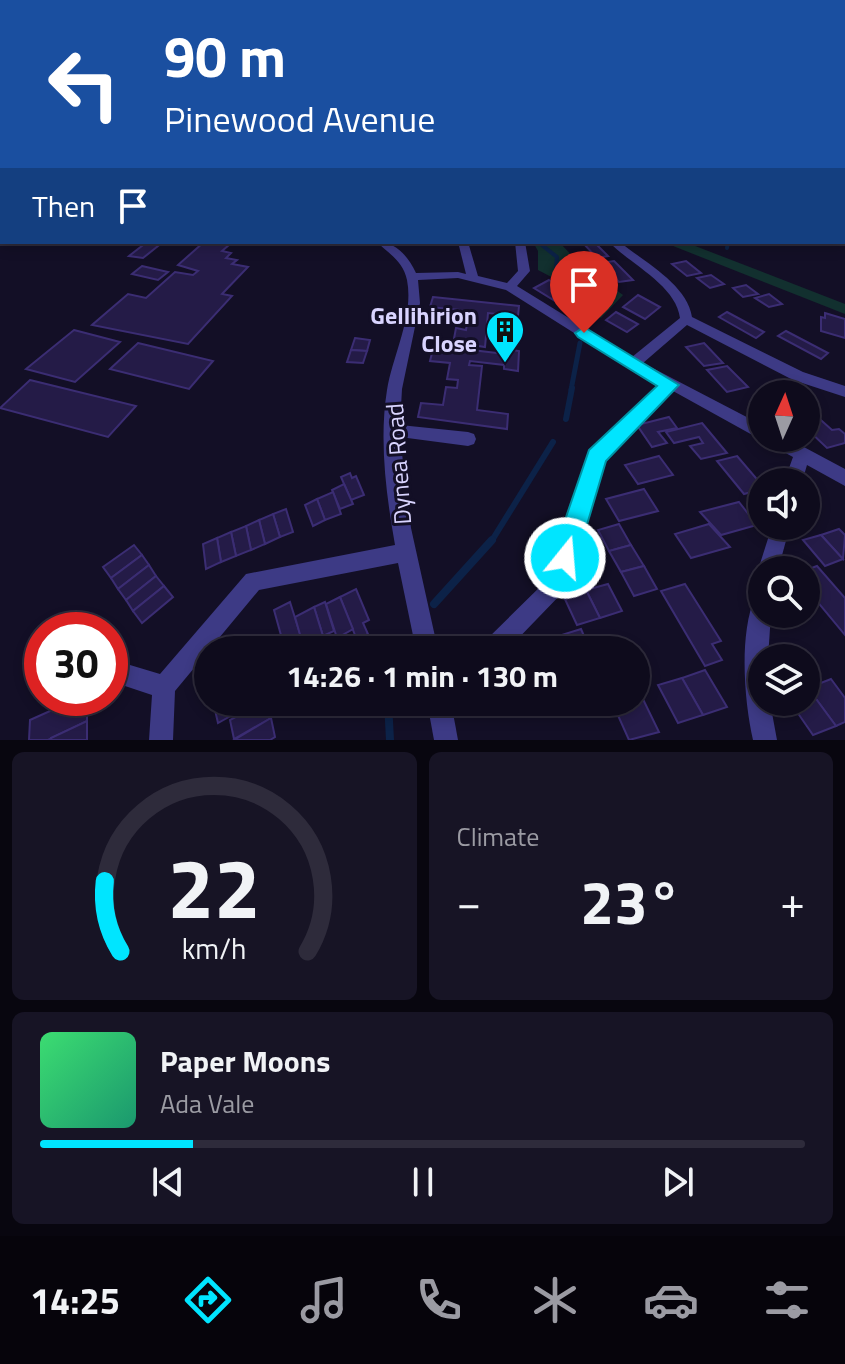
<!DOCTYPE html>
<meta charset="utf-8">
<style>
body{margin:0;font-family:"Titillium Web",sans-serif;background:#171425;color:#f1f3f6;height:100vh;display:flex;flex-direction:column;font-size:30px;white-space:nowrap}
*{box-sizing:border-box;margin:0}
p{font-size:26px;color:#9b9ba3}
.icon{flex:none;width:44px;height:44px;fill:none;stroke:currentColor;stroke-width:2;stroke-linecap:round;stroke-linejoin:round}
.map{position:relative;height:740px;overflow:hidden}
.sheet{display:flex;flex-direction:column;gap:12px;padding:12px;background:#08060f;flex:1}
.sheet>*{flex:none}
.top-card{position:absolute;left:0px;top:0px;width:846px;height:244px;box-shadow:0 4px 12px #0003,0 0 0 2px #2e2b3b;background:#1a4fa0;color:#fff;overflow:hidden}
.needle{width:52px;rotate:3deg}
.fabs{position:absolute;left:748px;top:380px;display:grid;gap:16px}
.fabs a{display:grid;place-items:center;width:72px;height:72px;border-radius:50%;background:#0e0b1c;box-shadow:0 4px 12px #0003,0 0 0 2px #2e2b3b;font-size:40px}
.speed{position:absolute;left:24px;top:612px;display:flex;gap:16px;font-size:40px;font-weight:700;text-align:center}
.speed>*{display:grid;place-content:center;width:104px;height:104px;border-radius:50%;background:#0e0b1c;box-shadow:0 4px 12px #0003,0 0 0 2px #2e2b3b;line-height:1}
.speed .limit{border:12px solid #d22;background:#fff;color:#111}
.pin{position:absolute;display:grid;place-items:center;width:68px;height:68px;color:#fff;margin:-82px -34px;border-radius:50% 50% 50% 0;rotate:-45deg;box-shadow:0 0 8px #0007}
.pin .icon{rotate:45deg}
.me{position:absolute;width:88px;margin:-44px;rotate:17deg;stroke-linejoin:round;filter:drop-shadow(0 0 6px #0008)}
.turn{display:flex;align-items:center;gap:28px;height:168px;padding:0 32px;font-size:36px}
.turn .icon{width:104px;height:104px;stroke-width:2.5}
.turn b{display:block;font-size:56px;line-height:68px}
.then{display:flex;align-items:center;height:76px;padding:0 32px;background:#0003;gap:16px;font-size:30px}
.big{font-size:60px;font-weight:700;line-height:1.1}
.sheet .tile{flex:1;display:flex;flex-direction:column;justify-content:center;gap:12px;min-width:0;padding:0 28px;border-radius:12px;background:#171425}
.sheet .dial{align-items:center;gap:0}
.dial svg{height:208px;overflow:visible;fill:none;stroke:#2e2b3b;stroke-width:7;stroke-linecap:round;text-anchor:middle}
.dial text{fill:#f1f3f6;stroke:none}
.song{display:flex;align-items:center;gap:24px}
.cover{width:96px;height:96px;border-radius:12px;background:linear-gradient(135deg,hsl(140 70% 55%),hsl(160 70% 35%))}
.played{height:8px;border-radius:4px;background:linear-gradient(90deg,#00e5ff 20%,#2e2b3b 20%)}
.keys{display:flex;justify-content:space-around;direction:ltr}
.heat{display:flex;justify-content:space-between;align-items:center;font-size:44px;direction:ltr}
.sheet .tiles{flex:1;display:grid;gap:12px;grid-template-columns:1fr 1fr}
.tile:last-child{grid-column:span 2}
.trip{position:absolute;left:194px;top:636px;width:456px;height:80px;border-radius:40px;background:#0e0b1c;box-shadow:0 4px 12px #0003,0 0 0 2px #2e2b3b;font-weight:700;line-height:80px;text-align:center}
.dock{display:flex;height:128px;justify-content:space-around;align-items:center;background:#06040b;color:#9b9ba3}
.dock .icon{width:56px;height:56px}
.dock .current{color:#00e5ff}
.dock b{font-size:36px;color:#f1f3f6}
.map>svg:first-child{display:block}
.green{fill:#12302f}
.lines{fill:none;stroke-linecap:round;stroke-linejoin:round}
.stream-far3{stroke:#0c2248;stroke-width:4}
.stream-far2{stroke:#0c2248;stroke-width:5}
.stream-far1{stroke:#0c2248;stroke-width:6}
.stream{stroke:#0c2248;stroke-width:8}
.building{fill:#241b47;stroke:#3b2d73;stroke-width:2}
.street{fill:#3d3a85;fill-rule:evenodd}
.route{fill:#00e5ff;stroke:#0095a6;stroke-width:2}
.labels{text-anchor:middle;stroke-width:6;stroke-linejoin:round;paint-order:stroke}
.poi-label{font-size:24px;font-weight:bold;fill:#d9d4ff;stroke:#130f26;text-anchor:end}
.street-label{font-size:24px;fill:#d9d4ff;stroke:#130f26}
</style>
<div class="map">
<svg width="845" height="740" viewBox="0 0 845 740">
<rect width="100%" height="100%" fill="#130f26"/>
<g class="green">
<polygon points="533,242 559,242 580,264 623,295 601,318 582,308 580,292 538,270 538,251"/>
<polygon points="663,242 685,242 845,304 845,314"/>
</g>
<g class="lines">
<g class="stream-far3">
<polyline points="538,242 557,257 556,269 560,272"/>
<polyline points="727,248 728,242"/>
</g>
<g class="stream-far2">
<polyline points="558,270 590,296 596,310 585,320"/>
<polyline points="571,390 580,343"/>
</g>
<g class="stream-far1">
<polyline points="566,419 572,388"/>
<polyline points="491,542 553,442"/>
</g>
<g class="stream">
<polyline points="434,604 492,540"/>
<polyline points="388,702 390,740"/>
</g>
</g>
<g class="building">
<polygon points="147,242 163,242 143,258 129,256"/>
<polygon points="204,242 229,245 222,251 231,253 226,258 237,260 232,264 248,267 222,294 232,296 188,344 92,325 128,294 146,298 175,272 193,275 198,271 178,265"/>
<polygon points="582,242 594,242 608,256 597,258"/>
<polygon points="614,261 633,280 619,282 601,263"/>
<polygon points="686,261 701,273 687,276 672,264"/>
<polygon points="142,266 168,272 158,280 132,274"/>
<polygon points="711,275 724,284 710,288 697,278"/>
<polygon points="549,280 575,295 560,304 534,288"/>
<polygon points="746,285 758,294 743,297 733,288"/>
<polygon points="769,294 782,304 769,307 755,298"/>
<polygon points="638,295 660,307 645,319 623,307"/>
<polygon points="433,297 519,306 518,316 488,313 485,347 472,345 472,350 505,354 506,349 519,351 518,371 504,369 504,365 470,361 469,365 482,366 477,410 508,414 507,429 418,417 421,403 443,405 446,387 457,388 458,380 447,379 450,363 430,361 435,341 453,344 456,328 466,330 467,324 457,323 459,310 430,307"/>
<polygon points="616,312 638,324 627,332 606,320"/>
<polygon points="727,312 764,332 756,338 719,317"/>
<polygon points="825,313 845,319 845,338 821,331 821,317 825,318"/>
<polygon points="74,330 120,342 75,382 26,369"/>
<polygon points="786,331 828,353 821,359 778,336"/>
<polygon points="355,338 370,340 367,351 351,350"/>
<polygon points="138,343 213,361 189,389 110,369"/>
<polygon points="704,343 723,363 704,366 686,347"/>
<polygon points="351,350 367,351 363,363 347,362"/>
<polygon points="727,366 748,387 727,392 707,370"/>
<polygon points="30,380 136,406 108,437 0,408"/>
<polygon points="813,413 832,430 839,429 845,434 845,443 827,448 806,428 806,415"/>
<polygon points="669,417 677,428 658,432 667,443 652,447 637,425"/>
<polygon points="702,423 727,453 701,459 690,446 703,443 699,437 674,443 666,432"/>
<polygon points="659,456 673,475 638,484 625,465"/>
<polygon points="737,456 762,485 762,489 744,494 717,461"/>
<polygon points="350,473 352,478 356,476 364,495 351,500 341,477"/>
<polygon points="344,484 353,504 340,509 332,490"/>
<polygon points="644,489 658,511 619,521 606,499"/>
<polygon points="333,492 341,514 325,520 317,499"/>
<polygon points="317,499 325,520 313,526 305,505"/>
<polygon points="739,502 757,525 721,535 700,512"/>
<polygon points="286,509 293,532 280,537 273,514"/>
<polygon points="273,514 280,537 265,544 259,520"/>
<polygon points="259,520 265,544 251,550 246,526"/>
<polygon points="619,524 631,545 609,551 598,530"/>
<polygon points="709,524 730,547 691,558 675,534"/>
<polygon points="246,526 251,550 236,556 231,532"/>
<polygon points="839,529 845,535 843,559 821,535"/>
<polygon points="231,532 236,556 221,562 217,538"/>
<polygon points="821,535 843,559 825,566 803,540"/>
<polygon points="217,538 221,562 206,569 203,544"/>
<polygon points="134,545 142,555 111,578 103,567"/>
<polygon points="631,545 644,566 621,572 609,551"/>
<polygon points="142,555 149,565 118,589 111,578"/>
<polygon points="149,565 156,576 126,600 118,589"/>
<polygon points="644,566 657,589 634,596 621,572"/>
<polygon points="817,566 845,598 845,635 806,588 812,584 806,570"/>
<polygon points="156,576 164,586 133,611 126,600"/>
<polygon points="608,584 622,611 600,618 586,590"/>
<polygon points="685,584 721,641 712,644 722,660 705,666 661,591"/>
<polygon points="164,586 173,597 142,623 133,611"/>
<polygon points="356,589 369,620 363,623 368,634 357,640 340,597"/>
<polygon points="586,590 600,618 577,625 564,597"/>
<polygon points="340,597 353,629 337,638 326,604"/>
<polygon points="290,602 301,637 284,646 274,610"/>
<polygon points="325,602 334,631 323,636 314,607"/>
<polygon points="314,607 323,636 303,645 295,617"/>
<polygon points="581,629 590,650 561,650 555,637"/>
<polygon points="705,670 727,707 703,715 682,678"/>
<polygon points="682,678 703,715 678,723 658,685"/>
<polygon points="831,679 845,698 845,722 836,726 808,688"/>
<polygon points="808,688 836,726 813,735 795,709 808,703"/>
<polygon points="640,693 659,732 629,740 612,702 636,702 636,694"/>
<polygon points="79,698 87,698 87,721 48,740 29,740 30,720"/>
<polygon points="230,702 245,702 245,708 218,723 215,710"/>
<polygon points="263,702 267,702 271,718 234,739 230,720"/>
<polygon points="271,718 275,737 270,740 234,740"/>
<polygon points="87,721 87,740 51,740 51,738"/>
</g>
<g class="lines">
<g class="street">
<rect x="0" y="124" width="2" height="5"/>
<path d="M377 242C396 242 408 256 416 273L458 272 466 274 458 242H468L478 276 507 283 518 271 515 242H525L530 271 517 286 632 357 680 318C676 285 630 264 609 242H620C644 262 687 284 692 317L803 372 845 386V397L793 380 687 325 643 363 762 425 763 438 756 437 673 391 604 460 564 591 507 650H481L484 642 549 578 591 451 661 385 628 367 506 290 458 278 418 280 420 303 402 389 400 425 468 432 474 434 476 439 474 444 468 446 400 437 411 528 438 650H416L398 563 259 590 175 691 173 740H149L152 695 110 681V659L160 674 246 574 395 545C386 494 379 440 387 390 393 354 414 316 407 280 403 261 389 254 377 242Z"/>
<polygon points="765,438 787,438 845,469 845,486 807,465 802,482 784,482 793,457 767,443"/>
<polygon points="772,526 790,526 778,570 762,570 762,577 758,570"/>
<path d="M762 594V614H771L768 658H762V702H770L777 740H753C744 700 739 635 755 597Z"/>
<polygon points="427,702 451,702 458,740 434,740"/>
</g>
</g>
<linearGradient id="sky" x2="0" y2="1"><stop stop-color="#0a0815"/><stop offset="0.52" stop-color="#333752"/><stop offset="1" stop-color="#333752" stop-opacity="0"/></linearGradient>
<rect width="845" height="215" fill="url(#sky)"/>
<polygon class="route" points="584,327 679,385 606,461 577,558 574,567 565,571 556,567 552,558 589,450 657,386 578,337 575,333"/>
<defs>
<g id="building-pin" transform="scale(2)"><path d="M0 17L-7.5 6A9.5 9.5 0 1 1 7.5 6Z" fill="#00e5ff" stroke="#130f26"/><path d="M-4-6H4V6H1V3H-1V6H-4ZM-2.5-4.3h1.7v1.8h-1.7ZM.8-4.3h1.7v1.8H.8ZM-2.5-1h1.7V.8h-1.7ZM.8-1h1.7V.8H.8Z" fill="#111"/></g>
</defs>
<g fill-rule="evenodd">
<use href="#building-pin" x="505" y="330"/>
</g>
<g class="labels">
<g class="poi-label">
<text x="477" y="324">Gellihirion<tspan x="477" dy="28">Close</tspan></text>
</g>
<g class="street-label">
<text transform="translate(399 464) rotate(-94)" y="8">Dynea Road</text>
</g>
</g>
</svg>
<div class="fabs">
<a><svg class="needle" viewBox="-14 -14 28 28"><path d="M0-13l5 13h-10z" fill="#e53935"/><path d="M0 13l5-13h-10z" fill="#9b9ba3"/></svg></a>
<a><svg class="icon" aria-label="sound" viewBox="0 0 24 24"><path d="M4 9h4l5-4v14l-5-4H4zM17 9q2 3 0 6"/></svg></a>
<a><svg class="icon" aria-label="search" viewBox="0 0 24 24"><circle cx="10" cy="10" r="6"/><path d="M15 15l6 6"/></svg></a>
<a><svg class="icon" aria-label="layers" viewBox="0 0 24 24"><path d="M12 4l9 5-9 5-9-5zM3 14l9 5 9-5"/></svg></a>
</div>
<div class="speed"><div class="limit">30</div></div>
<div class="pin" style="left:584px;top:333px;background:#d93025"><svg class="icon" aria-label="arrive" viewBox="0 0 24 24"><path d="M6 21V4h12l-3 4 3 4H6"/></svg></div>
<svg class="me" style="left:565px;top:558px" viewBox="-20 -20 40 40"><circle r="17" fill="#00e5ff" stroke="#fff" stroke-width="3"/><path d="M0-11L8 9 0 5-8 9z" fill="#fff"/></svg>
<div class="trip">14:26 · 1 min · 130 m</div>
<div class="top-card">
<div class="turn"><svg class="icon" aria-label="left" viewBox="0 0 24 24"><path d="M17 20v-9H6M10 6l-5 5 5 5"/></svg><div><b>90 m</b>Pinewood Avenue</div></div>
<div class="then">Then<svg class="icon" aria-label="arrive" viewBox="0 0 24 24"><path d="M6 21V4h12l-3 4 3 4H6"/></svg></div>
</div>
</div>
<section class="sheet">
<div class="tiles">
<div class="tile dial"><svg viewBox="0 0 100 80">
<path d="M14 69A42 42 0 1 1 86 69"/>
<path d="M14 69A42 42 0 0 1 8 42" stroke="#00e5ff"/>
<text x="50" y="56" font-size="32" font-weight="700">22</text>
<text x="50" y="72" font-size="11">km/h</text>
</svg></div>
<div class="tile"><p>Climate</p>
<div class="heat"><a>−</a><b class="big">23°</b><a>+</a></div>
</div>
<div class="tile">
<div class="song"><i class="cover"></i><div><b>Paper Moons</b><p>Ada Vale</p></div></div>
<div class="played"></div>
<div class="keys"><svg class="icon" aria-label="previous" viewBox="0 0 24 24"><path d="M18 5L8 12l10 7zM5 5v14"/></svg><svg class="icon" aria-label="pause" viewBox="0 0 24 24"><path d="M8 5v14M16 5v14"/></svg><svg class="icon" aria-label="next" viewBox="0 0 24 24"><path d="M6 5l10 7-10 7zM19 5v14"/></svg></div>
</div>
</div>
</section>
<nav class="dock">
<b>14:25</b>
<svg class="icon current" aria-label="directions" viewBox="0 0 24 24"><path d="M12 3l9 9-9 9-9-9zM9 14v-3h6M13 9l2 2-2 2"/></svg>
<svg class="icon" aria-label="music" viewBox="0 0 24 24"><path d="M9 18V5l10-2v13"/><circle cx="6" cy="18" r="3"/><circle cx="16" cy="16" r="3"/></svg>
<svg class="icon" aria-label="phone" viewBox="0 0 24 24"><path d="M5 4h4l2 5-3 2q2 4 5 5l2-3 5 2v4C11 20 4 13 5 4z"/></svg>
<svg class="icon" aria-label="climate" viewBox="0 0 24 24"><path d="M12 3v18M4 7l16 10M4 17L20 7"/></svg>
<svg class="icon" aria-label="car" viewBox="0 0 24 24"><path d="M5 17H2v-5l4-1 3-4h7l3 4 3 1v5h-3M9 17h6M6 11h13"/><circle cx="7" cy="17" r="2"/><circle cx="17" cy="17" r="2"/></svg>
<svg class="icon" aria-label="filters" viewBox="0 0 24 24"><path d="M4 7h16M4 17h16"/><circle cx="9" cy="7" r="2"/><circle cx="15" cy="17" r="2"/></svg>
</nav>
